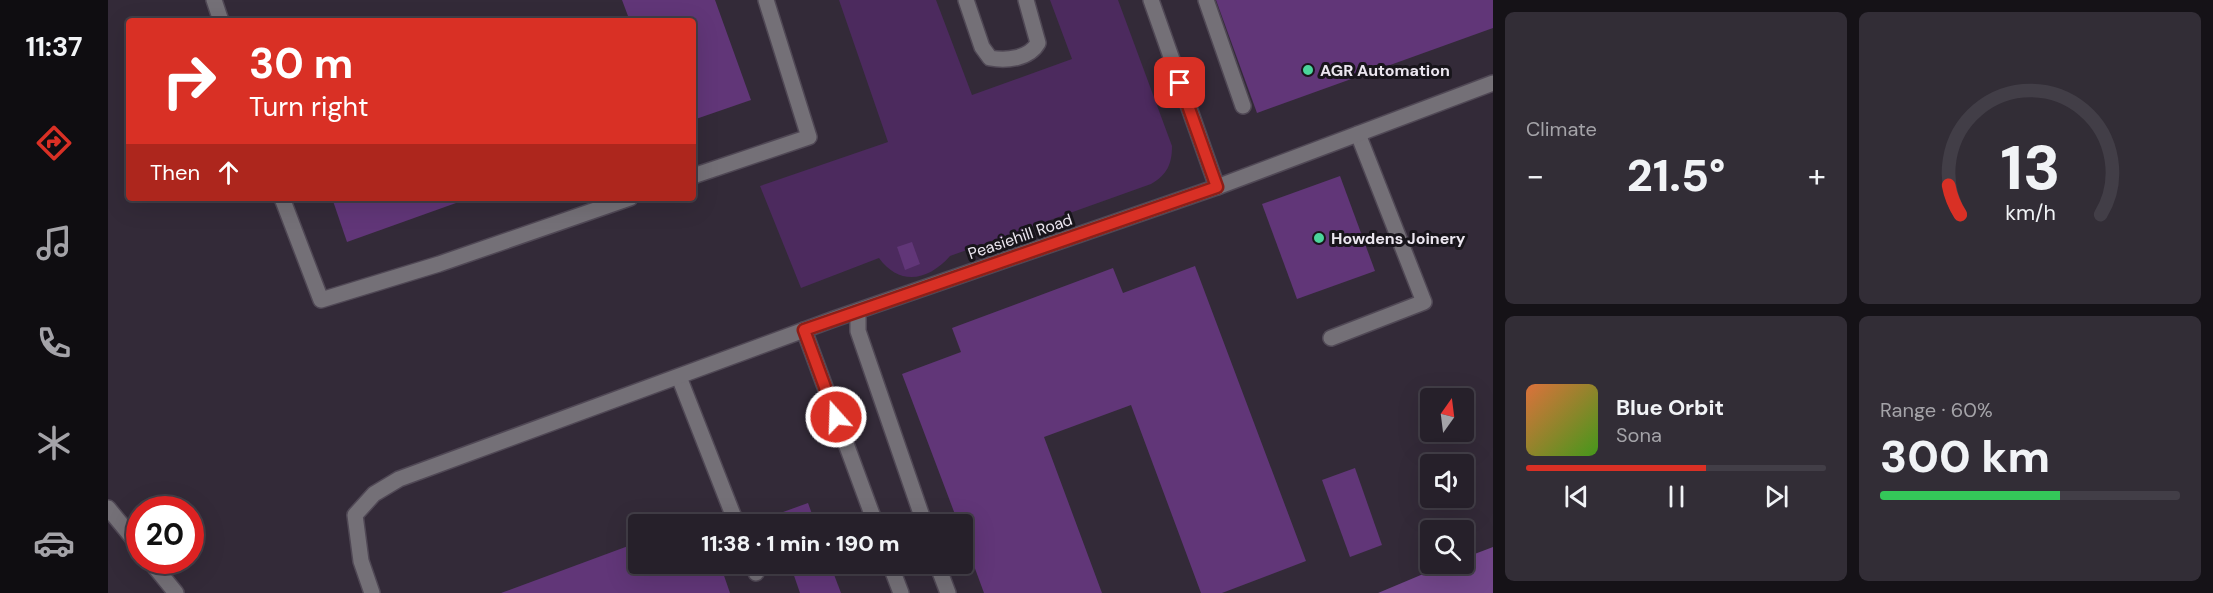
<!DOCTYPE html>
<meta charset="utf-8">
<style>
body{margin:0;font-family:"DM Sans",sans-serif;background:#322d36;color:#f1f3f6;height:100vh;display:flex;flex-direction:column;font-size:22px;white-space:nowrap}
*{box-sizing:border-box;margin:0}
p{font-size:20px;color:#a4a3a8}
.icon{flex:none;width:33px;height:33px;fill:none;stroke:currentColor;stroke-width:2;stroke-linecap:round;stroke-linejoin:round}
.map{position:relative;flex:1;overflow:hidden}
.panel{display:flex;flex-direction:column;gap:12px;padding:12px;background:#151217;width:720px}
.panel>*{flex:none}
.banner{position:absolute;left:18px;top:18px;width:570px;height:183px;border-radius:6px;box-shadow:0 6px 24px #0002,0 0 0 2px #423e47;background:#d93025;color:#fff;overflow:hidden}
.needle{width:39px;rotate:14deg}
.fabs{position:absolute;left:1312px;top:388px;display:grid;gap:12px}
.fabs a{display:grid;place-items:center;width:54px;height:54px;border-radius:6px;background:#26202a;box-shadow:0 6px 24px #0002,0 0 0 2px #423e47;font-size:30px}
.speed{position:absolute;left:18px;top:496px;display:flex;gap:12px;font-size:30px;font-weight:700;text-align:center}
.speed>*{display:grid;place-content:center;width:78px;height:78px;border-radius:50%;background:#26202a;box-shadow:0 6px 24px #0002,0 0 0 2px #423e47;line-height:1}
.speed .limit{border:9px solid #d22;background:#fff;color:#111}
.pin{position:absolute;display:grid;place-items:center;width:51px;height:51px;color:#fff;margin:-26px;border-radius:12px;box-shadow:0 3px 9px #0006}
.me{position:absolute;width:66px;margin:-33px;rotate:340deg;stroke-linejoin:round;filter:drop-shadow(0 0 4px #0008)}
.turn{display:flex;align-items:center;gap:21px;height:126px;padding:0 24px;font-size:27px}
.turn .icon{width:78px;height:78px;stroke-width:2.5}
.turn b{display:block;font-size:42px;line-height:51px}
.then{display:flex;align-items:center;height:57px;padding:0 24px;background:#0003;gap:12px;font-size:22px}
.big{font-size:45px;font-weight:800;line-height:1.1}
.panel .widget{flex:1;display:flex;flex-direction:column;justify-content:center;gap:9px;min-width:0;padding:0 21px;border-radius:9px;background:#322d36}
.panel .dial{align-items:center;gap:0}
.dial svg{height:156px;overflow:visible;fill:none;stroke:#423e47;stroke-width:7;stroke-linecap:round;text-anchor:middle}
.dial text{fill:#f1f3f6;stroke:none}
.song{display:flex;align-items:center;gap:18px}
.cover{width:72px;height:72px;border-radius:9px;background:linear-gradient(135deg,hsl(20 70% 55%),hsl(100 70% 35%))}
.played{height:6px;border-radius:3px;background:linear-gradient(90deg,#d93025 60%,#423e47 60%)}
.keys{display:flex;justify-content:space-around;direction:ltr}
.heat{display:flex;justify-content:space-between;align-items:center;font-size:33px;direction:ltr}
.charge{height:9px;border-radius:4px;background:linear-gradient(90deg,#34c759 60%,#423e47 0)}
.panel .tiles{flex:1;display:grid;gap:12px;grid-template-columns:repeat(2,1fr)}
.trip{position:absolute;left:520px;top:514px;width:345px;height:60px;border-radius:6px;background:#26202a;box-shadow:0 6px 24px #0002,0 0 0 2px #423e47;font-weight:800;line-height:60px;text-align:center}
main{display:flex;flex:1;min-height:0}
.dock{display:flex;flex-direction:column;width:108px;justify-content:space-around;align-items:center;background:#0f0d11;color:#a4a3a8}
.dock .icon{width:42px;height:42px}
.dock .active{color:#d93025}
.dock b{font-size:27px;color:#f1f3f6}
.map>svg:first-child{display:block}
.green{fill:#4c2a5e}
.forest{fill:#72468a}
.building{fill:#613678}
.lines{fill:none;stroke-linecap:round;stroke-linejoin:round}
.minor-casing{stroke:#504855;stroke-width:18}
.minor{stroke:#747077;stroke-width:15}
.route-casing{stroke:#8d1f18;stroke-width:15}
.route{stroke:#d93025;stroke-width:10}
.poi-dot{fill:#4bd49b;stroke:#18151b;stroke-width:2}
.labels{text-anchor:middle;stroke-width:6;stroke-linejoin:round;paint-order:stroke}
.poi-label{font-size:16px;font-weight:bold;fill:#ebe6ef;stroke:#18151b;text-anchor:start}
.street-label{font-size:16px;fill:#ebe6ef;stroke:#18151b}
</style>
<main>
<nav class="dock">
<b>11:37</b>
<svg class="icon active" aria-label="directions" viewBox="0 0 24 24"><path d="M12 3l9 9-9 9-9-9zM9 14v-3h6M13 9l2 2-2 2"/></svg>
<svg class="icon" aria-label="music" viewBox="0 0 24 24"><path d="M9 18V5l10-2v13"/><circle cx="6" cy="18" r="3"/><circle cx="16" cy="16" r="3"/></svg>
<svg class="icon" aria-label="phone" viewBox="0 0 24 24"><path d="M5 4h4l2 5-3 2q2 4 5 5l2-3 5 2v4C11 20 4 13 5 4z"/></svg>
<svg class="icon" aria-label="climate" viewBox="0 0 24 24"><path d="M12 3v18M4 7l16 10M4 17L20 7"/></svg>
<svg class="icon" aria-label="car" viewBox="0 0 24 24"><path d="M5 17H2v-5l4-1 3-4h7l3 4 3 1v5h-3M9 17h6M6 11h13"/><circle cx="7" cy="17" r="2"/><circle cx="17" cy="17" r="2"/></svg>
</nav>
<div class="map">
<svg width="1385" height="593" viewBox="0 0 1385 593">
<rect width="100%" height="100%" fill="#332a38"/>
<path class="green" d="M731 0H828L864 95 964 59 942 0H1010L1064 146C1064 164 1059 175 1043 184L842 256C821 280 792 287 771 258L693 288 652 186 780 142Z"/>
<polygon class="forest" points="1385,547 1385,593 1270,593 1339,564 1356,564 1356,558"/>
<g class="building">
<polygon points="514,0 607,0 643,100 585,120 585,21 506,21 520,16"/>
<polygon points="1108,0 1385,0 1385,28 1149,113"/>
<polygon points="1232,176 1267,271 1189,299 1154,204"/>
<polygon points="224,198 362,198 239,242"/>
<polygon points="804,242 812,264 797,270 789,247"/>
<polygon points="1087,266 1198,561 1114,593 1093,593 1023,405 936,437 994,593 876,593 855,536 855,525 851,525 794,374 853,352 844,328 1005,268 1015,293"/>
<polygon points="1247,468 1274,545 1242,557 1214,480"/>
<polygon points="700,503 708,525 667,525 664,516"/>
<polygon points="531,542 531,564 612,564 622,593 393,593"/>
<polygon points="682,564 722,564 733,593 692,593"/>
</g>
<g class="lines">
<g class="minor-casing">
<g id="minor">
<polyline points="106,0 113,21"/>
<path d="M858 0 874 47 882 58C898 61 921 59 930 43L918 0"/>
<polyline points="1043,0 1109,187"/>
<polyline points="1098,0 1135,106"/>
<polyline points="585,176 701,137 658,0"/>
<polyline points="174,198 213,300 331,264 522,198"/>
<polyline points="750,311 750,331 817,525"/>
<polyline points="696,330 768,525"/>
<polyline points="1223,338 1316,302 1250,134"/>
<polyline points="571,377 629,525"/>
<polyline points="0,508 32,547"/>
<polyline points="42,561 68,593"/>
<polyline points="645,564 648,573"/>
<polyline points="782,564 793,593"/>
<polyline points="829,564 840,593"/>
<polyline points="264,593 253,561 247,515 266,494 291,479 726,319 1109,187 1385,83"/>
</g>
</g>
<use href="#minor" class="minor"/>
</g>
<g class="lines">
<g class="route-casing">
<polyline id="route" points="728,417 696,330 1109,187 1072,83"/>
</g>
<use href="#route" class="route"/>
</g>
<g class="poi-dot">
<circle cx="1200" cy="70" r="6"/>
<circle cx="1211" cy="238" r="6"/>
</g>
<g class="labels">
<g class="poi-label">
<text x="1212" y="76">AGR Automation</text>
<text x="1223" y="244">Howdens Joinery</text>
</g>
<g class="street-label">
<text transform="translate(912 236) rotate(-19)" y="6">Peasiehill Road</text>
</g>
</g>
</svg>
<div class="fabs">
<a><svg class="needle" viewBox="-14 -14 28 28"><path d="M0-13l5 13h-10z" fill="#e53935"/><path d="M0 13l5-13h-10z" fill="#a4a3a8"/></svg></a>
<a><svg class="icon" aria-label="sound" viewBox="0 0 24 24"><path d="M4 9h4l5-4v14l-5-4H4zM17 9q2 3 0 6"/></svg></a>
<a><svg class="icon" aria-label="search" viewBox="0 0 24 24"><circle cx="10" cy="10" r="6"/><path d="M15 15l6 6"/></svg></a>
</div>
<div class="speed"><div class="limit">20</div></div>
<div class="pin" style="left:1072px;top:83px;background:#d93025"><svg class="icon" aria-label="arrive" viewBox="0 0 24 24"><path d="M6 21V4h12l-3 4 3 4H6"/></svg></div>
<svg class="me" style="left:728px;top:417px" viewBox="-20 -20 40 40"><circle r="17" fill="#d93025" stroke="#fff" stroke-width="3"/><path d="M0-11L8 9 0 5-8 9z" fill="#fff"/></svg>
<div class="trip">11:38 · 1 min · 190 m</div>
<div class="banner">
<div class="turn"><svg class="icon" aria-label="right" viewBox="0 0 24 24"><path d="M7 20v-9h11M14 6l5 5-5 5"/></svg><div><b>30 m</b>Turn right</div></div>
<div class="then">Then<svg class="icon" aria-label="ahead" viewBox="0 0 24 24"><path d="M12 20V5M6 11l6-6 6 6"/></svg></div>
</div>
</div>
<section class="panel">
<div class="tiles">
<div class="widget"><p>Climate</p>
<div class="heat"><a>−</a><b class="big">21.5°</b><a>+</a></div>
</div>
<div class="widget dial"><svg viewBox="0 0 100 80">
<path d="M14 69A42 42 0 1 1 86 69"/>
<path d="M14 69A42 42 0 0 1 8 54" stroke="#d93025"/>
<text x="50" y="56" font-size="32" font-weight="700">13</text>
<text x="50" y="72" font-size="11">km/h</text>
</svg></div>
<div class="widget">
<div class="song"><i class="cover"></i><div><b>Blue Orbit</b><p>Sona</p></div></div>
<div class="played"></div>
<div class="keys"><svg class="icon" aria-label="previous" viewBox="0 0 24 24"><path d="M18 5L8 12l10 7zM5 5v14"/></svg><svg class="icon" aria-label="pause" viewBox="0 0 24 24"><path d="M8 5v14M16 5v14"/></svg><svg class="icon" aria-label="next" viewBox="0 0 24 24"><path d="M6 5l10 7-10 7zM19 5v14"/></svg></div>
</div>
<div class="widget"><p>Range · 60%</p><b class="big">300 km</b><div class="charge"></div></div>
</div>
</section>
</main>
